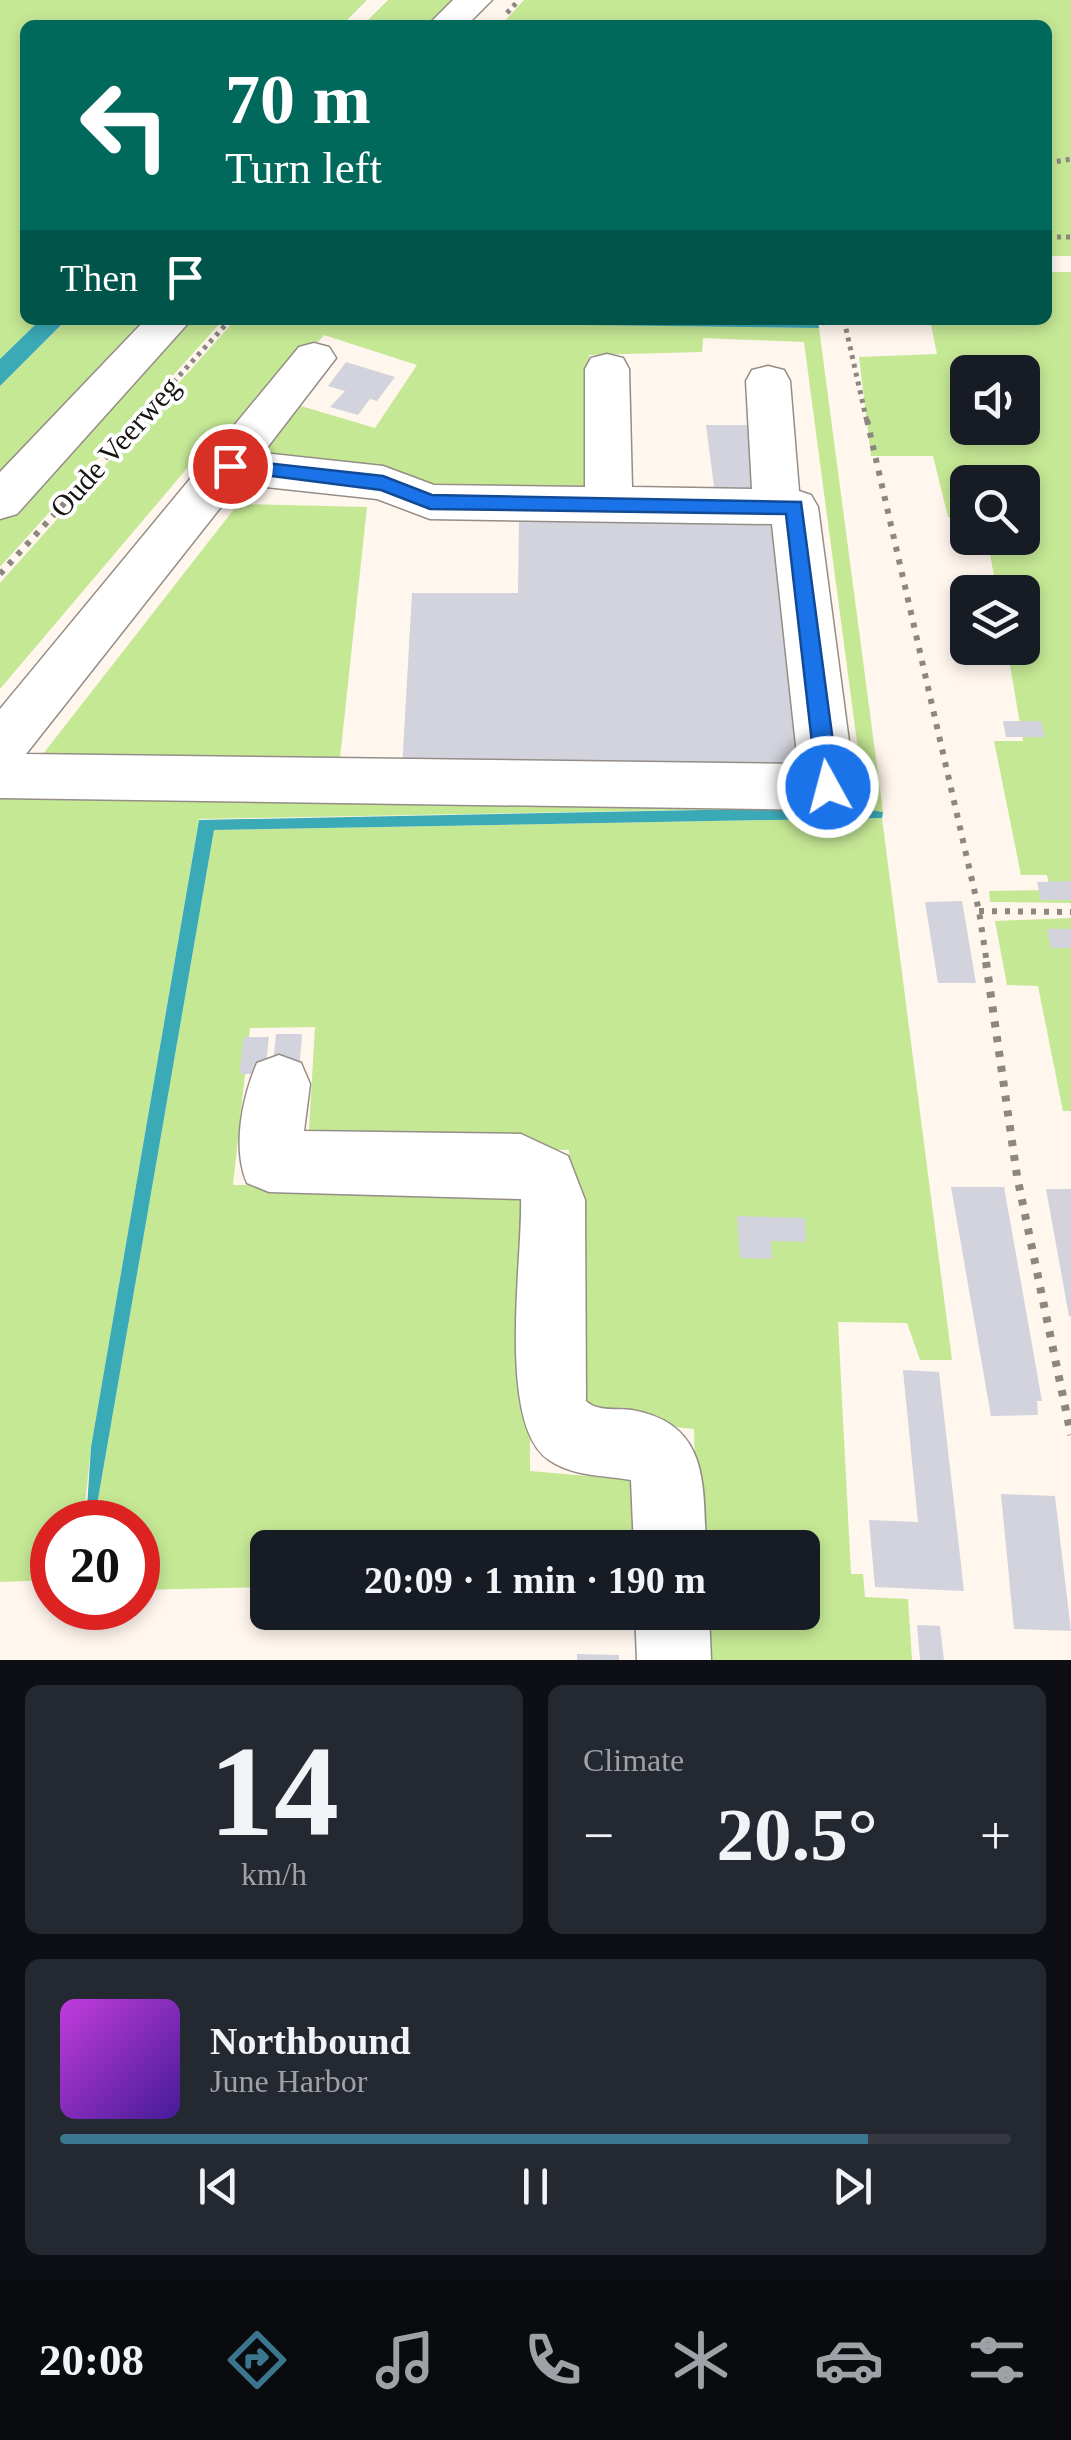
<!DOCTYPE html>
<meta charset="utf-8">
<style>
body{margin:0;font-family:Georgia,serif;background:#242831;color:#f1f3f6;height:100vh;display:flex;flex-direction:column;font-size:38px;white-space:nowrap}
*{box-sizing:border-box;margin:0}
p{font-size:32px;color:#9ea1a6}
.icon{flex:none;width:55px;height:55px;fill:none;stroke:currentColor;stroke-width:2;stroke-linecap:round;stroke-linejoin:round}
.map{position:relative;height:1660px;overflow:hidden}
.details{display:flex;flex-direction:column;gap:25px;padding:25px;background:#0d0f14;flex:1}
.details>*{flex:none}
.banner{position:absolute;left:20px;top:20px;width:1032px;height:305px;border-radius:15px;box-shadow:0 5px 15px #0003;background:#00695c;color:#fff;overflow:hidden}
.fabs{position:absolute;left:950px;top:355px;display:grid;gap:20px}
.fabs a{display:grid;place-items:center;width:90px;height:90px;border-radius:15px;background:#171b24;box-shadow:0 5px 15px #0003;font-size:50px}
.speed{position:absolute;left:30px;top:1500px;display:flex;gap:20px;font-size:50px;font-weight:700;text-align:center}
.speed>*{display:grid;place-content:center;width:130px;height:130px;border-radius:50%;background:#171b24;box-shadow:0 5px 15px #0003;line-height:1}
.speed .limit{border:15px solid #d22;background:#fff;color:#111}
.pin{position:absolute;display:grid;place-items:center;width:85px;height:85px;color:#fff;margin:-42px;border:5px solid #fff;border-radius:50%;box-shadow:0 2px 10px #0007}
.me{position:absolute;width:110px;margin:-55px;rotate:353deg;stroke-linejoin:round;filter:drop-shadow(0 0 8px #0008)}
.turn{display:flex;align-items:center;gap:35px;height:210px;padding:0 40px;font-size:45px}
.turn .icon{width:130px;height:130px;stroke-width:2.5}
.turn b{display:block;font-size:70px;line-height:85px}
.then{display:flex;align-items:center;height:95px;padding:0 40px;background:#0003;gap:20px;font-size:38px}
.big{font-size:75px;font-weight:800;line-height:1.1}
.details .tile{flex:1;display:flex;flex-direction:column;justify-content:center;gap:15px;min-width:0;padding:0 35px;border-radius:15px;background:#242831}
.details .dial{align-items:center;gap:0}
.dial b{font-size:130px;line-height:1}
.song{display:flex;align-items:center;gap:30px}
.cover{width:120px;height:120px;border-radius:15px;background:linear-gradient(135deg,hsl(290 70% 55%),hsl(260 70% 35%))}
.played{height:10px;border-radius:5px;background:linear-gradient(90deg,#3b758e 85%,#363941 85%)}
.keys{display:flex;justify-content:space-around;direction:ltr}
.heat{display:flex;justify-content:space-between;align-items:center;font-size:55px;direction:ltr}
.details .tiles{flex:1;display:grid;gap:25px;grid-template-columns:1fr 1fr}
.tile:last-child{grid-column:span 2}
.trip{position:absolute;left:250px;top:1530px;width:570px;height:100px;border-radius:15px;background:#171b24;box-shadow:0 5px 15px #0003;font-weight:800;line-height:100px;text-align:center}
.dock{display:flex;height:160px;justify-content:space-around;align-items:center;background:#090b0e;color:#9ea1a6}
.dock .icon{width:70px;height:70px}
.dock .selected{color:#3b758e}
.dock b{font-size:45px;color:#f1f3f6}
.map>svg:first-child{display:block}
.green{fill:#c5e895;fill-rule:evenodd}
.water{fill:#3baab7}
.building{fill:#d3d3dd}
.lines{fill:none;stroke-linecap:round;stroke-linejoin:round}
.minor-casing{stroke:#958d86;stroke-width:3}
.path-far2{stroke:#8d8781;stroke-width:5;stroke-dasharray:4 5;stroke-linecap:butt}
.path-far1{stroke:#8d8781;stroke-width:6;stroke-dasharray:5 8;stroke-linecap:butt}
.path{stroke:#8d8781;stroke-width:8;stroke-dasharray:6 9;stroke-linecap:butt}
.minor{fill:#fff;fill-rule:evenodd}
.route{fill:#1a73e8;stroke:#114b97;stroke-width:2.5}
.labels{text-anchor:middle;stroke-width:8;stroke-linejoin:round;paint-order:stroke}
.street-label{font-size:30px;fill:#181512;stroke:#fff}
</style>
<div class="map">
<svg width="1071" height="1660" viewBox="0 0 1071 1660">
<rect width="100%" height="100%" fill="#fff6ee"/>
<g class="green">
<polygon points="0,0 367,0 342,25 25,25 25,320 40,320 0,359"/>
<polygon points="388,0 462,0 435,25 363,25"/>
<polygon points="524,0 1071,0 1071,256 1048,256 1048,25 501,25"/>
<path d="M1048 272H1071V903L990 902 989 891 1050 890 1047 875H1021L994 741H1023L1007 648H1022V592H997L987 538H1022V482H968L967 517H948L933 456H871L859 357 937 354 930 320H1048ZM968 372H1022V428H968Z"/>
<polygon points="66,320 152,320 0,482 0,386"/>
<polygon points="185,320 223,320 0,567 0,520"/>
<polygon points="235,320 819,328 883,812 850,807 199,819 91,1447 85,1505 97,1505 214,830 882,818 952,1360 920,1360 907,1323 838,1322 851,1574 863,1574 865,1597 908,1599 912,1660 699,1660 698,1613 802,1612 802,1548 697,1547 694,1429 587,1418 570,1401 569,1150 308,1146 315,1027 250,1028 233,1185 515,1185 529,1198 530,1471 634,1480 638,1547 268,1548 267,1587 138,1590 138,1522 52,1522 52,1580 0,1582 0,790 864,795 804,342 703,338 702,352 589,355 592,495 461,499 258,463 291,403 375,428 417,365 324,335 313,348 304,345 231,437 217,433 0,689 0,583"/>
<polygon points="238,504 367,507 340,758 43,754"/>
<polygon points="1071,918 1071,1111 1063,1111 1038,986 1007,985 995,921"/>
</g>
<g class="water">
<polygon points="40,320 66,320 0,386 0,359"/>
<polygon points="412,320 818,320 819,328 423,323"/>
<polygon points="850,807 883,812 882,818 214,830 97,1505 87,1508 91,1447 199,820"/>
</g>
<g class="building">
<polygon points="346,362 395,377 377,401 370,399 358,415 330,407 345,391 328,386"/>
<polygon points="706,425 752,425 763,493 715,494"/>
<polygon points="519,518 776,519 805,770 402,769 412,593 518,593"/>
<polygon points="1003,721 1041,721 1045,737 1006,737"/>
<polygon points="1071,881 1071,900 1041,900 1037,882"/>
<polygon points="962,901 976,983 938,983 925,902"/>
<polygon points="1047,929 1071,929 1071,948 1051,948"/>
<polygon points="276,1034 302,1034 299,1073 272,1073"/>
<polygon points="244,1037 269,1037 265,1074 239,1074"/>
<polygon points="951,1187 1004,1187 1042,1401 1037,1401 1038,1415 991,1416"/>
<polygon points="1046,1189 1071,1189 1071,1316 1069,1316"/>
<polygon points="737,1216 805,1218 806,1242 771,1241 772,1259 740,1258"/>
<polygon points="903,1370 939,1372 964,1591 875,1587 869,1520 918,1522"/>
<polygon points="1001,1494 1055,1496 1071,1631 1014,1629"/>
<polygon points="917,1625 940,1626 944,1660 920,1660"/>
<polygon points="577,1654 619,1655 619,1660 577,1660"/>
</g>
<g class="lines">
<g class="minor-casing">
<g id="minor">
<polygon points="453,0 492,0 467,25 428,25"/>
<polygon points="145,320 191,320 17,514 0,519 0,472"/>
<path d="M314 343 329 347 336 358 263 453 383 466 434 485 585 487V369L591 358 607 354 623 358 629 369 632 487 752 489 746 381 752 370 768 366 784 370 790 381 799 491 811 495 818 507 855 787 847 803 828 810 0 798V709L299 347ZM239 484 377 499 430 519 772 524 798 764 26 754Z"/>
<path d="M279 1055 301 1063 310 1084 304 1131 521 1134 568 1156 585 1200 586 1401C598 1412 616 1408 632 1410 710 1424 703 1485 706 1548H634L631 1480C603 1475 574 1477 549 1460 496 1425 523 1258 521 1199L269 1192 247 1183C232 1148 242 1098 257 1063Z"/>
<polygon points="635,1612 709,1612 711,1660 637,1660"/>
</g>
</g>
<g class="path-far2">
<polyline points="507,13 519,0"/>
<polyline points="1048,163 1071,159"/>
<polyline points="1048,237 1071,237"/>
<polyline points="844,320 867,422"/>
<polyline points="137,422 230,320"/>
</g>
<g class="path-far1">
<polyline points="867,420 979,911 987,964"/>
<polyline points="0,574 140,420"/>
<polyline points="979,911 1071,912"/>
</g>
<polyline class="path" points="986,962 1017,1176 1071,1435"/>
<use href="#minor" class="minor"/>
</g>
<polygon class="route" points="230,459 383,476 432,495 801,502 839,787 836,793 828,796 817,787 786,514 430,509 381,490 224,470 224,461"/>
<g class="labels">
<g class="street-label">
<text transform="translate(115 447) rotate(-48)" y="10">Oude Veerweg</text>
</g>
</g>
</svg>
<div class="fabs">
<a><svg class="icon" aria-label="sound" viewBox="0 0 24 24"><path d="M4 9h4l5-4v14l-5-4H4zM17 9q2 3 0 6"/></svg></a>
<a><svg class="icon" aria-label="search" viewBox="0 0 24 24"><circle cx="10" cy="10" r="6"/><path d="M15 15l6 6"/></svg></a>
<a><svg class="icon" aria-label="layers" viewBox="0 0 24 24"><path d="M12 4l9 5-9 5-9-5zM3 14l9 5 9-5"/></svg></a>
</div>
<div class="speed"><div class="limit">20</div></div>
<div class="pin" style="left:230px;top:466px;background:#d93025"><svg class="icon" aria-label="arrive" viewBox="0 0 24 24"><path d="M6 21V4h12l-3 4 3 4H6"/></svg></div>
<svg class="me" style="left:828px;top:787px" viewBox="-20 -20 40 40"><circle r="17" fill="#1a73e8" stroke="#fff" stroke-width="3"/><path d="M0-11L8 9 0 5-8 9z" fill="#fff"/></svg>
<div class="trip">20:09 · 1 min · 190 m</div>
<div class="banner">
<div class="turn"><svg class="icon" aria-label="left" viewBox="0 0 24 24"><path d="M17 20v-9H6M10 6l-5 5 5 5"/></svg><div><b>70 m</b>Turn left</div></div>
<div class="then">Then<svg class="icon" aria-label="arrive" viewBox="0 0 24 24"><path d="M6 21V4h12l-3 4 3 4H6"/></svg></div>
</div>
</div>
<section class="details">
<div class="tiles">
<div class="tile dial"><b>14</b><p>km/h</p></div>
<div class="tile"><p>Climate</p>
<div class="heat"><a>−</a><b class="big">20.5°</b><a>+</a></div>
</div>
<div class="tile">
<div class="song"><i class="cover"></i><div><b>Northbound</b><p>June Harbor</p></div></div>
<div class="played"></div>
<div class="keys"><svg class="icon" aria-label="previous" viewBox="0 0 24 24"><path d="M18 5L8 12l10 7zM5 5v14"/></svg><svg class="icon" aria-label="pause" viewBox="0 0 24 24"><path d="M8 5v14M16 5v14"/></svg><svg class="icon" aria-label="next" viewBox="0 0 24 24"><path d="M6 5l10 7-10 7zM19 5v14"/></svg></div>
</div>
</div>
</section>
<nav class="dock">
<b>20:08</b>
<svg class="icon selected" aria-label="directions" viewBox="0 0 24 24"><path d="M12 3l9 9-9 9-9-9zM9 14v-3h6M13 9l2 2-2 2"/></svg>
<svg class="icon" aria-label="music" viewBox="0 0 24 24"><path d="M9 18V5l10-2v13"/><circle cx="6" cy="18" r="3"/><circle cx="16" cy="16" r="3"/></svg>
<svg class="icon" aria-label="phone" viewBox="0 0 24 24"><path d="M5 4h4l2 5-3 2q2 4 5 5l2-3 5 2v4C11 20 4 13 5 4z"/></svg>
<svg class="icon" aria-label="climate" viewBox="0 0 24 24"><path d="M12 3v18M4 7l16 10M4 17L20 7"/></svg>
<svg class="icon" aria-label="car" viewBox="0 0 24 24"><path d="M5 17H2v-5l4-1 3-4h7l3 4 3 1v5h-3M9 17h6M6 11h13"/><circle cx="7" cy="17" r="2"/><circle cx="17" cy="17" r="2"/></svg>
<svg class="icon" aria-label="filters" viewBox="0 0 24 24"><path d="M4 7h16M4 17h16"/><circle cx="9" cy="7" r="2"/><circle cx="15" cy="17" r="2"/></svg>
</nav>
